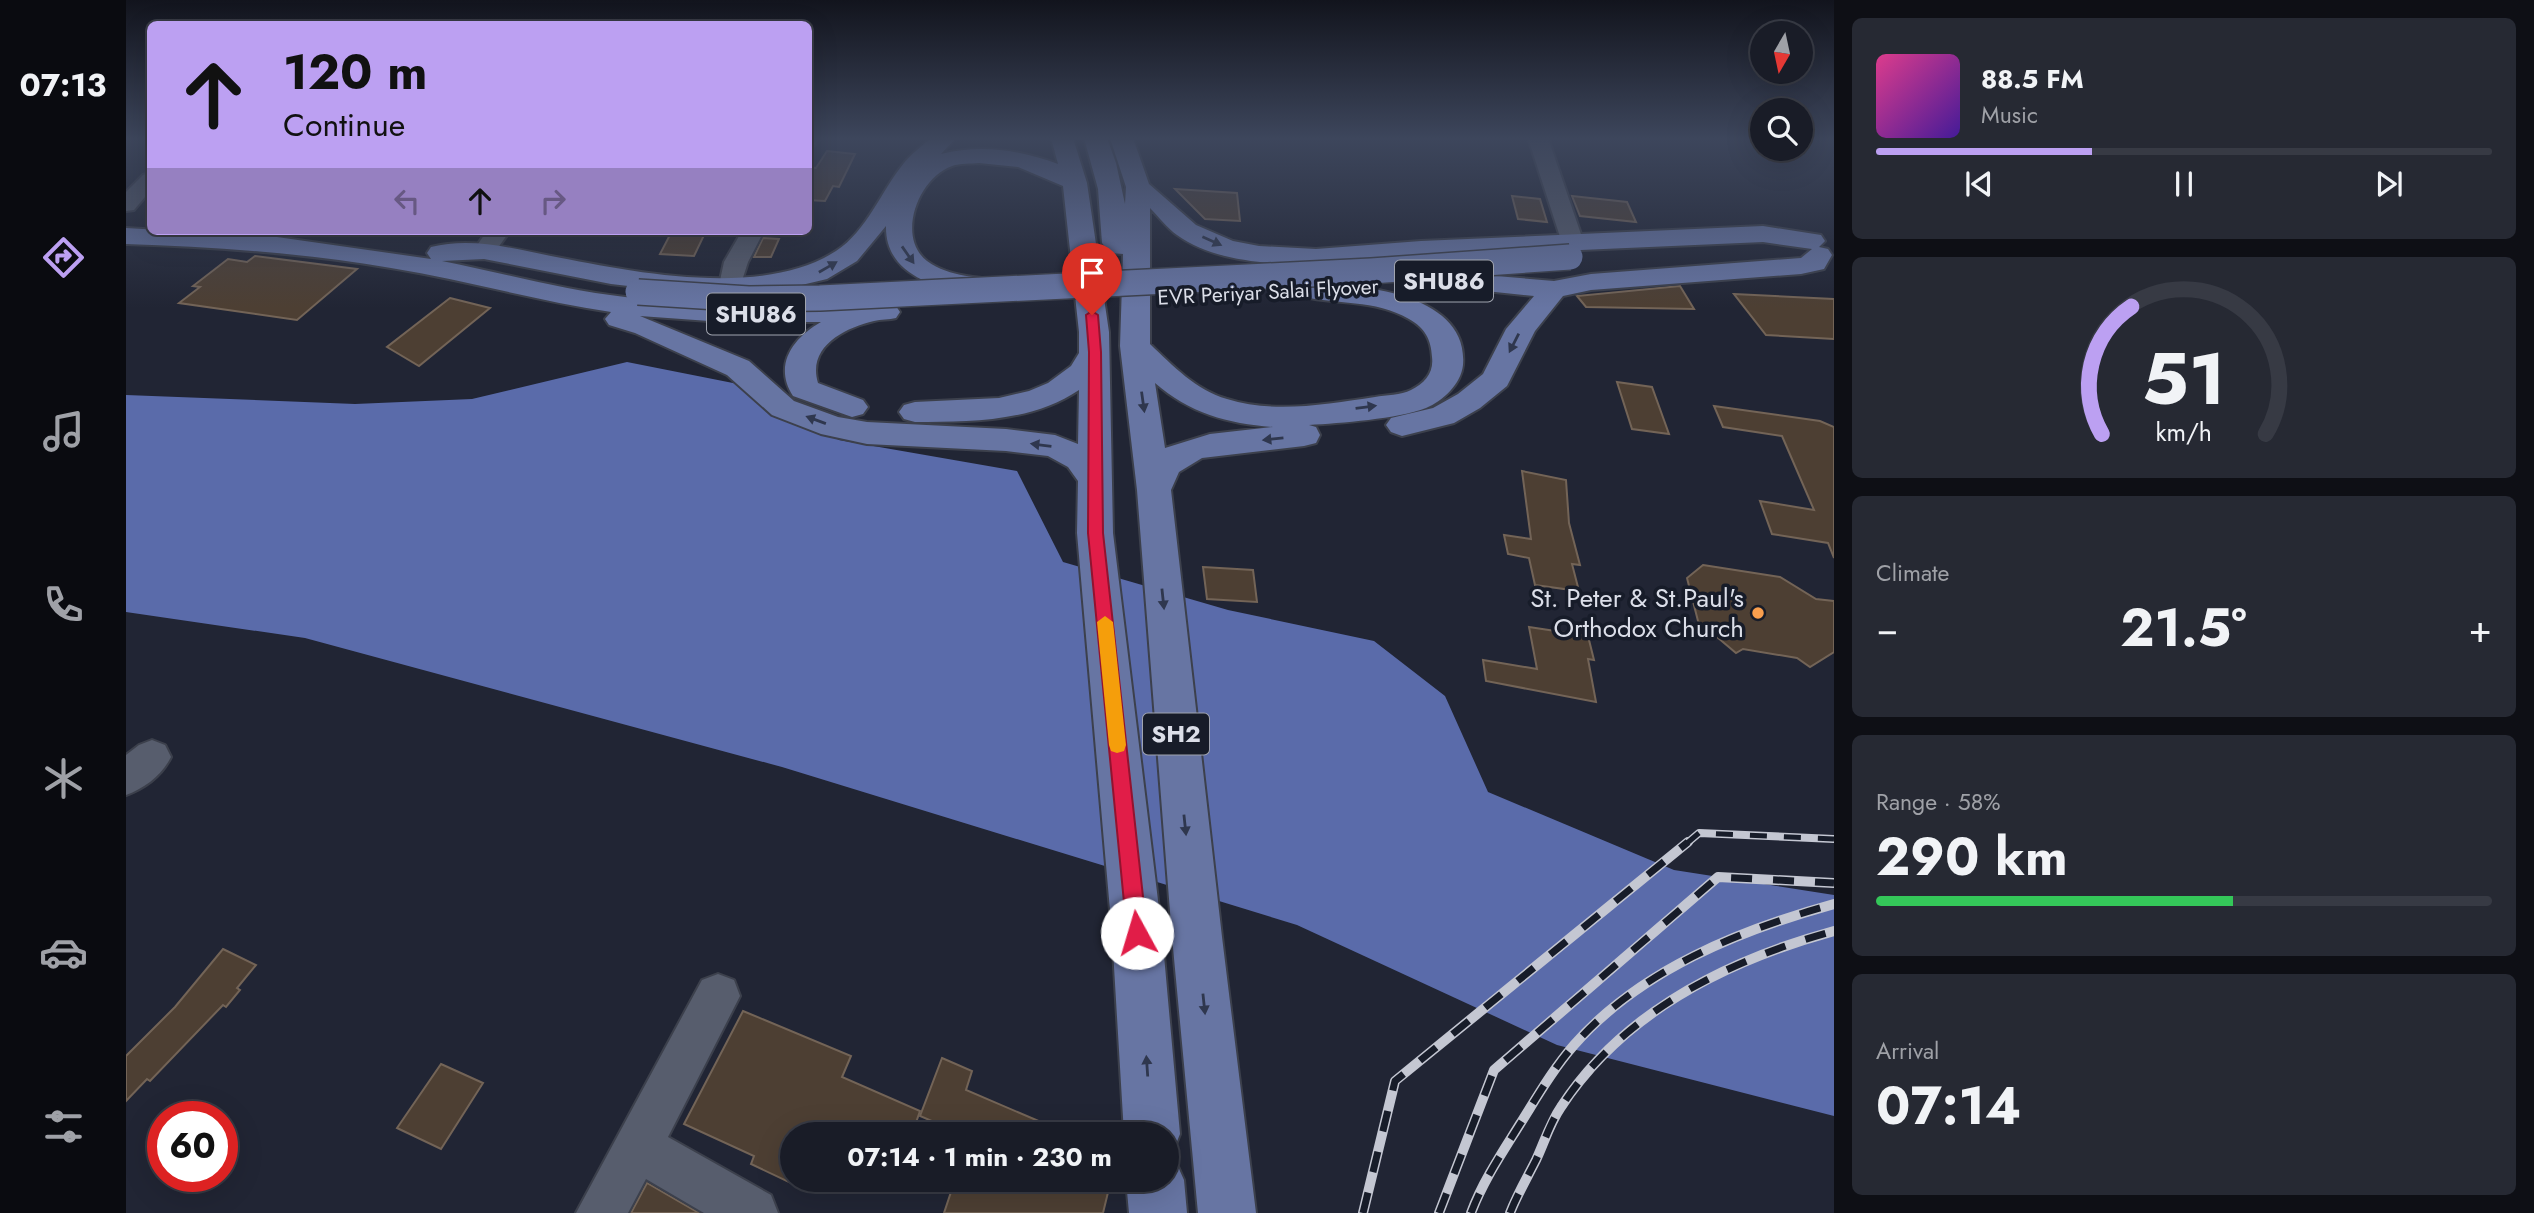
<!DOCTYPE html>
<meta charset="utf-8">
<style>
body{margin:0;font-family:Jost,sans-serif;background:#262933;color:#f1f3f6;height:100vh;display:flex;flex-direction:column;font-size:26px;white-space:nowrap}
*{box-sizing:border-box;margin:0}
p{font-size:23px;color:#9fa1a7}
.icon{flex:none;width:38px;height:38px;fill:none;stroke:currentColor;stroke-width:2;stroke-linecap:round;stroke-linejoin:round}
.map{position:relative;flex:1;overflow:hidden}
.panel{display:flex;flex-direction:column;gap:18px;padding:18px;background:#0e0f15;width:700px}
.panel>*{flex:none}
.banner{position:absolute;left:21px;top:21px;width:665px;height:214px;border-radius:10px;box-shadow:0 7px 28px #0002,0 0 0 2px #373a44;background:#bca0f2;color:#111;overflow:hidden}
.needle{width:46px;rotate:189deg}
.tools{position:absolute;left:1624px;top:21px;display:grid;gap:14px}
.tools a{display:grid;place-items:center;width:63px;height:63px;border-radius:50%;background:#191c27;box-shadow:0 7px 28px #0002,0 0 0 2px #373a44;font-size:35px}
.speed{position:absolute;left:21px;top:1101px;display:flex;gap:14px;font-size:35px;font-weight:700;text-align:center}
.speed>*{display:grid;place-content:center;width:91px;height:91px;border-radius:50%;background:#191c27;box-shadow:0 7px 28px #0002,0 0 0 2px #373a44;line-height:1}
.speed .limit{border:10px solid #d22;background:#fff;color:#111}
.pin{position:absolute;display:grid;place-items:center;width:60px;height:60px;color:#fff;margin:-72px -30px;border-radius:50% 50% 50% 0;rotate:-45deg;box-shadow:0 0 7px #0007}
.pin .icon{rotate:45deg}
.me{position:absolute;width:77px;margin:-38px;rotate:354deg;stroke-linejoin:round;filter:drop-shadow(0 0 5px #0008)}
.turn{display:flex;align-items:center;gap:24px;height:147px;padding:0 21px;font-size:32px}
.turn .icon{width:91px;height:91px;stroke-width:2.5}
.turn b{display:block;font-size:49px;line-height:60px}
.lanes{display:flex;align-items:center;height:66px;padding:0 21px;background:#0003;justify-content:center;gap:35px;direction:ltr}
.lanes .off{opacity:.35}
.big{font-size:52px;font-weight:700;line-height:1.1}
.panel .card{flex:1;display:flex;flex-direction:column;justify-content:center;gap:10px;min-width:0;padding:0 24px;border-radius:10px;background:#262933}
.panel .dial{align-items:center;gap:0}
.dial svg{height:182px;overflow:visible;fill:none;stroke:#373a44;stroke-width:7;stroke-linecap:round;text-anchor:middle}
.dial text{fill:#f1f3f6;stroke:none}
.song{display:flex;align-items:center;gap:21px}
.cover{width:84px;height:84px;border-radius:10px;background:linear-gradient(135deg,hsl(330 70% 55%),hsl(260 70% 35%))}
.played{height:7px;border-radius:4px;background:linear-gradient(90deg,#bca0f2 35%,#373a44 35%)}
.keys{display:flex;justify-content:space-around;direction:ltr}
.heat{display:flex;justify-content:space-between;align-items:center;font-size:38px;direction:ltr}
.charge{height:10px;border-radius:5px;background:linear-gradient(90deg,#34c759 58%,#373a44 0)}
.trip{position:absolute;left:654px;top:1122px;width:399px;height:70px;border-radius:35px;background:#191c27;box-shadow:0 7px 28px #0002,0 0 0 2px #373a44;font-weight:700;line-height:70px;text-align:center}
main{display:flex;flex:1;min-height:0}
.dock{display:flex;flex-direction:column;width:126px;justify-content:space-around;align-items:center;background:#0a0b10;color:#9fa1a7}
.dock .icon{width:49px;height:49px}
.dock .selected{color:#bca0f2}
.dock b{font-size:32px;color:#f1f3f6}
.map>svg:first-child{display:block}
.water{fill:#5a6baa}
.building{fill:#4d3f33;stroke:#736457;stroke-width:2}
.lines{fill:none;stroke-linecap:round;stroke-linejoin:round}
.minor-casing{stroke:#3c404c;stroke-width:4}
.major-casing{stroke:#3c404c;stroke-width:4}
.minor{fill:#575d6d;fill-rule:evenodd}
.major{fill:#6775a3;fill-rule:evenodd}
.rail-far1-casing{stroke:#c4c7d2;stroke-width:8}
.rail-casing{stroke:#c4c7d2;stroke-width:10}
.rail-far1{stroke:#171c29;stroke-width:5;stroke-dasharray:17;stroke-linecap:butt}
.rail{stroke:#171c29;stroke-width:7;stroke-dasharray:21;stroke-linecap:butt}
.major-bridge-casing{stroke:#3c404c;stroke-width:28;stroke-linecap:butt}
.major-bridge{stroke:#6775a3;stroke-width:25}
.oneway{fill:#2f374e}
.route{fill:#e11d48;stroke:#92132f;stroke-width:2}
.slow{fill:#f59e0b}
.poi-dot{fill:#fa9f4e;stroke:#171c29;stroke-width:2.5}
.labels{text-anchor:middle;stroke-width:7;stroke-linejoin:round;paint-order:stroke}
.far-street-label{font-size:21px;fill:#dbdee8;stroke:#171c29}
.shield{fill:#171c29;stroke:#a0a4af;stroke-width:2}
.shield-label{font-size:24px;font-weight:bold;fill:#dbdee8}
.poi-label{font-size:26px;fill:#dbdee8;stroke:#171c29;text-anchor:end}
</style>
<main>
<nav class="dock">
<b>07:13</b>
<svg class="icon selected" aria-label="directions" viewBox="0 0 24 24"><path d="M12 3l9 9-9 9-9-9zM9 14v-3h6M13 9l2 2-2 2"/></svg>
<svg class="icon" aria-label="music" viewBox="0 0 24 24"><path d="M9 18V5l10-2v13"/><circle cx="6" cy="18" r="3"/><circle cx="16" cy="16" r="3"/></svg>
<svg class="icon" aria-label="phone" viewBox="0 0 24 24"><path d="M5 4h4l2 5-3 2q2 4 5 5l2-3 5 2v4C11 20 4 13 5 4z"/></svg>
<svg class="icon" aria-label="climate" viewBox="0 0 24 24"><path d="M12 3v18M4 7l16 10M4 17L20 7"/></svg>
<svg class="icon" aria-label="car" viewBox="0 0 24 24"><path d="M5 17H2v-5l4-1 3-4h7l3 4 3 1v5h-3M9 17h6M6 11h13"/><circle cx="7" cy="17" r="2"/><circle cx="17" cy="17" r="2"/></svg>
<svg class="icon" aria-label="filters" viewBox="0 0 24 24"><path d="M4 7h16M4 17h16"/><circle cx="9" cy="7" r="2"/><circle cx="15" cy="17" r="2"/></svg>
</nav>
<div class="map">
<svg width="1708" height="1213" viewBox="0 0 1708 1213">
<rect width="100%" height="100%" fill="#212534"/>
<polygon class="water" points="501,362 612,384 713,440 891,471 937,562 1102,610 1248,641 1319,696 1362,792 1548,870 1708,895 1708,1116 1431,1045 1171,925 656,767 179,638 0,612 0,395 229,404 346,399"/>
<g class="building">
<polygon points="701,151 729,154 713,187 707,186 699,201 682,200 682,167 690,168"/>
<polygon points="1049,189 1111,193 1114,221 1079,219"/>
<polygon points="1386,196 1414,199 1421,222 1392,219"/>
<polygon points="1446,196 1501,202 1510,222 1454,216"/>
<polygon points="546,231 580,231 568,256 534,254"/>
<polygon points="637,238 653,239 645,257 628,257"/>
<polygon points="129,256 231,269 171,320 53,303 74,287 67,286 102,259 121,262"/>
<polygon points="1554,286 1568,309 1460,307 1451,296"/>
<polygon points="1608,294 1708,299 1708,339 1640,335"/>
<polygon points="324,298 364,308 293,366 261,347"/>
<polygon points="1491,382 1526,387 1543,434 1506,429"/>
<polygon points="1588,406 1694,421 1708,427 1708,558 1702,543 1646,534 1634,501 1688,510 1656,436 1597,427"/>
<polygon points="1396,471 1440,480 1443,523 1454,565 1446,564 1453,591 1409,585 1403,558 1382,554 1378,535 1405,539"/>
<polygon points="1577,565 1654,577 1690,599 1708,601 1708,652 1684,667 1671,658 1617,649 1610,653 1572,621 1561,578"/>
<polygon points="1077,567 1127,570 1131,602 1081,599"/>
<polygon points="1403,627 1462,636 1468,660 1462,659 1470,702 1360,681 1357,660 1411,669"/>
<polygon points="97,949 130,965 111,988 114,990 100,1007 97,1005 24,1081 21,1079 0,1101 0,1056 49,1007"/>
<polygon points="617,1011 725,1056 716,1077 794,1111 786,1134 667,1134 667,1184 625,1164 628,1156 558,1124"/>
<polygon points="816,1058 846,1071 840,1090 943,1134 836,1134 794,1116"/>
<polygon points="315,1064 357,1083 315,1149 271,1128"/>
<polygon points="829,1180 985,1180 977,1213 818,1213"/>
<polygon points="521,1183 573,1213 505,1213"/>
</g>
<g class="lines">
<g class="minor-casing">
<g id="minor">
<polygon points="682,138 695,138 689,145 682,147"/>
<polygon points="1402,138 1422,138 1458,243 1455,248 1439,248 1436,243"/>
<polygon points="24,173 24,191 8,210 0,211 0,192 17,175"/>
<polygon points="361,231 384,231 366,256 350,256 347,251"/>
<polygon points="616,231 638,231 622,262 613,290 605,292 597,290 593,285 598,262"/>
<path d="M26 740 39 745 45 757C36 775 19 788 0 795V755L13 745Z"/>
<polygon points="592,974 608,980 614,996 542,1137 645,1195 652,1213 578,1213 520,1179 502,1213 450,1213 576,980"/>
</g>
</g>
<g class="major-casing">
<g id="major">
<path d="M805 138H830L815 154C855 144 894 150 932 164L925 138H947L961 183 983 332 987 533 1036 933 1054 1134 1046 1154 1041 1156V1134H998L986 933 951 533 952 481 942 467 922 456 880 451 741 444 695 434 646 415 601 375 509 333 483 325 479 319 485 312C411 301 339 280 265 268 178 253 89 247 0 244V228L151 237 305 259 301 253 305 247C345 237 385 248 425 256 507 272 636 299 710 251 741 231 755 191 778 163 785 154 796 146 805 138ZM853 163 892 167 937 186 953 332V353L945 366 922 383 903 391 873 398 789 402 778 405 773 412 778 419 789 422C844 422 906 422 953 390L952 444 929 435 880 429 741 422 712 417 668 401 623 361 514 316 597 322H695C667 338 647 365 667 396L726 417 737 414 742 407 737 400 692 383C681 347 718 328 748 321 755 319 763 320 770 318L774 312 770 306 760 303C673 305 585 308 499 297 437 290 377 273 316 261L358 259 485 284 563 293 646 292 701 279 731 261 760 226C759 269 799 285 836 292 851 295 865 298 880 294L884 288 880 282C853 276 824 278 801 261 770 237 792 178 826 166 834 163 845 164 853 163Z"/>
<path d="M958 138H981L990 163 999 204 1000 187 984 138H1007L1023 184 1070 225 1107 241 1133 246 1190 249 1295 241 1637 226 1695 235 1699 241 1693 247 1702 249 1706 255 1698 269 1675 274 1465 290 1437 296 1409 331 1381 386 1354 408 1328 423 1276 436 1265 432 1260 425 1265 418 1307 408 1332 394 1357 374 1380 329 1408 296 1331 288 1307 277 1288 257C1221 263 1109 277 1051 235 1041 228 1033 217 1024 208V344C1047 366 1070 390 1101 399 1147 414 1202 404 1249 397 1260 395 1275 395 1285 390 1299 383 1308 373 1306 357 1305 339 1299 328 1283 319 1249 299 1210 305 1174 296L1170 290 1174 284 1184 282C1234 285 1343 293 1337 365 1335 384 1317 401 1300 408 1272 419 1214 423 1183 425L1190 427 1194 435 1190 443 1178 446 1076 458 1053 472 1045 490 1096 937 1130 1213H1072L1046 937 1011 490 994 346 997 254 984 253 976 243 972 189ZM1637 242 1686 249 1675 258 1465 274 1428 281 1346 274 1327 265 1317 256ZM1029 383C1063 413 1103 424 1147 427L1084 434 1039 448Z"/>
<polygon points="1041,1156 1049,1160 1058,1180 1061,1213 1003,1213 1000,1180 1041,1180"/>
</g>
</g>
<use href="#minor" class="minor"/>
<use href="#major" class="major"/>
<g class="rail-far1-casing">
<polyline id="rail-far1" points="1560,844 1573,833 1708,839"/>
</g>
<g class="rail-casing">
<g id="rail">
<polyline points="1237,1213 1269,1081 1562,842"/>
<polyline points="1313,1213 1368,1070 1592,877 1708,883"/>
<path d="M1345 1213C1357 1181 1376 1153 1394 1124 1411 1097 1427 1069 1448 1045 1514 970 1614 930 1708 904"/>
<path d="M1384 1213C1391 1195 1401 1178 1410 1160 1418 1143 1424 1123 1435 1107 1497 1012 1602 960 1708 931"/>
</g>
</g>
<use href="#rail-far1" class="rail-far1"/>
<use href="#rail" class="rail"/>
<g class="major-bridge-casing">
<polyline id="major-bridge" points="512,292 623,299 694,298 1245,271 1444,257"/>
</g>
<use href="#major-bridge" class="major-bridge"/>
</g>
<defs><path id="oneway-solid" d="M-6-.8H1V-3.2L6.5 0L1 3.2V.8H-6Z" transform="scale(1.75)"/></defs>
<g class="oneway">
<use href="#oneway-solid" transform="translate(1086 241) rotate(24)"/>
<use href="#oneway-solid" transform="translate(782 255) rotate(55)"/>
<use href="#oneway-solid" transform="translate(702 267) rotate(-30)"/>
<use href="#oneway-solid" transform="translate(1388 343) rotate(117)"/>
<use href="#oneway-solid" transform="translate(1017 402) rotate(82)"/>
<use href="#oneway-solid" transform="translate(1240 407) rotate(-7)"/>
<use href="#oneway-solid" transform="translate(690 420) rotate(-160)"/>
<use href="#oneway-solid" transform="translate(1147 439) rotate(174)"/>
<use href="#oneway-solid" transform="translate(915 445) rotate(-173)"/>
<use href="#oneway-solid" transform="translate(1037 599) rotate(84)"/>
<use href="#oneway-solid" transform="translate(1059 825) rotate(84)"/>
<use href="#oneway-solid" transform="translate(1078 1004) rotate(84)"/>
<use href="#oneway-solid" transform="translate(1021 1066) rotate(-94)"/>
</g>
<linearGradient id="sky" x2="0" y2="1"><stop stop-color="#12141d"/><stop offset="0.45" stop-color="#3d465c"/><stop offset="1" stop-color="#3d465c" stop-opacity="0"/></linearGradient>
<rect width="1708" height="308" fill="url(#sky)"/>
<polygon class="route" points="966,311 972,315 975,352 977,533 1021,933 1018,940 1011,943 1004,940 1001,933 962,533 963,352 960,315"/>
<polygon class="slow" points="979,616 987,622 1000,745 998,751 991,753 985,751 983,745 971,622"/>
<circle class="poi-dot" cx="1632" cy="613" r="7"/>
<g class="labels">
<g class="far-street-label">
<text transform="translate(1142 292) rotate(-3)" y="7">EVR Periyar Salai Flyover</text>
</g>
<g class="shield">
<rect x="1269" y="260.5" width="98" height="41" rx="5"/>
<rect x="581" y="293.5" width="98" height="41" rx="5"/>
<rect x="1017" y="713.5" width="66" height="41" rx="5"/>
</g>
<g class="shield-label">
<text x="1318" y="289">SHU86</text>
<text x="630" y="322">SHU86</text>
<text x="1050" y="742">SH2</text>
</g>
<g class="poi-label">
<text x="1618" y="607">St. Peter &amp; St.Paul's<tspan x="1618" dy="30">Orthodox Church</tspan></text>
</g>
</g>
</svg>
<div class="tools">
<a><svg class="needle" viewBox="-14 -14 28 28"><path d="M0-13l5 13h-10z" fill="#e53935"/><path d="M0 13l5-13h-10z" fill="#9fa1a7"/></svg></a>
<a><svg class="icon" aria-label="search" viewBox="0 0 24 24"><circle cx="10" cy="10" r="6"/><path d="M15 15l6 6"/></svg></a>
</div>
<div class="speed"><div class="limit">60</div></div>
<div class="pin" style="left:966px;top:315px;background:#d93025"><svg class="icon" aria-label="arrive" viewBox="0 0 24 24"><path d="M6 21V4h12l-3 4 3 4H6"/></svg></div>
<svg class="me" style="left:1011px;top:933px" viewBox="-20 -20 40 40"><circle r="19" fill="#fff"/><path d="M0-13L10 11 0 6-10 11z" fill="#e11d48"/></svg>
<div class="trip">07:14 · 1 min · 230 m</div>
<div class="banner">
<div class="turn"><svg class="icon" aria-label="ahead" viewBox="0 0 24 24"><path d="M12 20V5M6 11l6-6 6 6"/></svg><div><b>120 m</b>Continue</div></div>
<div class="lanes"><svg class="icon off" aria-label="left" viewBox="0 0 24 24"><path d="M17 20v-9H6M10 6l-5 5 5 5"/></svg><svg class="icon" aria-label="ahead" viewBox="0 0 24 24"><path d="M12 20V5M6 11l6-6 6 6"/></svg><svg class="icon off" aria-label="right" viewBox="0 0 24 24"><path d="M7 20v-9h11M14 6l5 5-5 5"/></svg></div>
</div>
</div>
<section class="panel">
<div class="card">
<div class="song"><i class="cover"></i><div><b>88.5 FM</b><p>Music</p></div></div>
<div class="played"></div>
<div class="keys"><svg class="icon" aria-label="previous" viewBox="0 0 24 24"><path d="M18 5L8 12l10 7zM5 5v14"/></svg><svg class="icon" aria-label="pause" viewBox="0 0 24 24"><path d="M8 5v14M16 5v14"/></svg><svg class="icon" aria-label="next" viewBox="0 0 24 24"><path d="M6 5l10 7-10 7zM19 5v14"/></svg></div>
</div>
<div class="card dial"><svg viewBox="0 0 100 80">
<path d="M14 69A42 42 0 1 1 86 69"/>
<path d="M14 69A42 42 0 0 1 27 13" stroke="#bca0f2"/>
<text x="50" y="56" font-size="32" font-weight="700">51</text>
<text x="50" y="72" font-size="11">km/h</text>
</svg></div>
<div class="card"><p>Climate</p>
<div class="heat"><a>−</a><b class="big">21.5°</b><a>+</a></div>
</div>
<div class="card"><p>Range · 58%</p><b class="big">290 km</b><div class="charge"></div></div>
<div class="card"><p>Arrival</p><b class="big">07:14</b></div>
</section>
</main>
